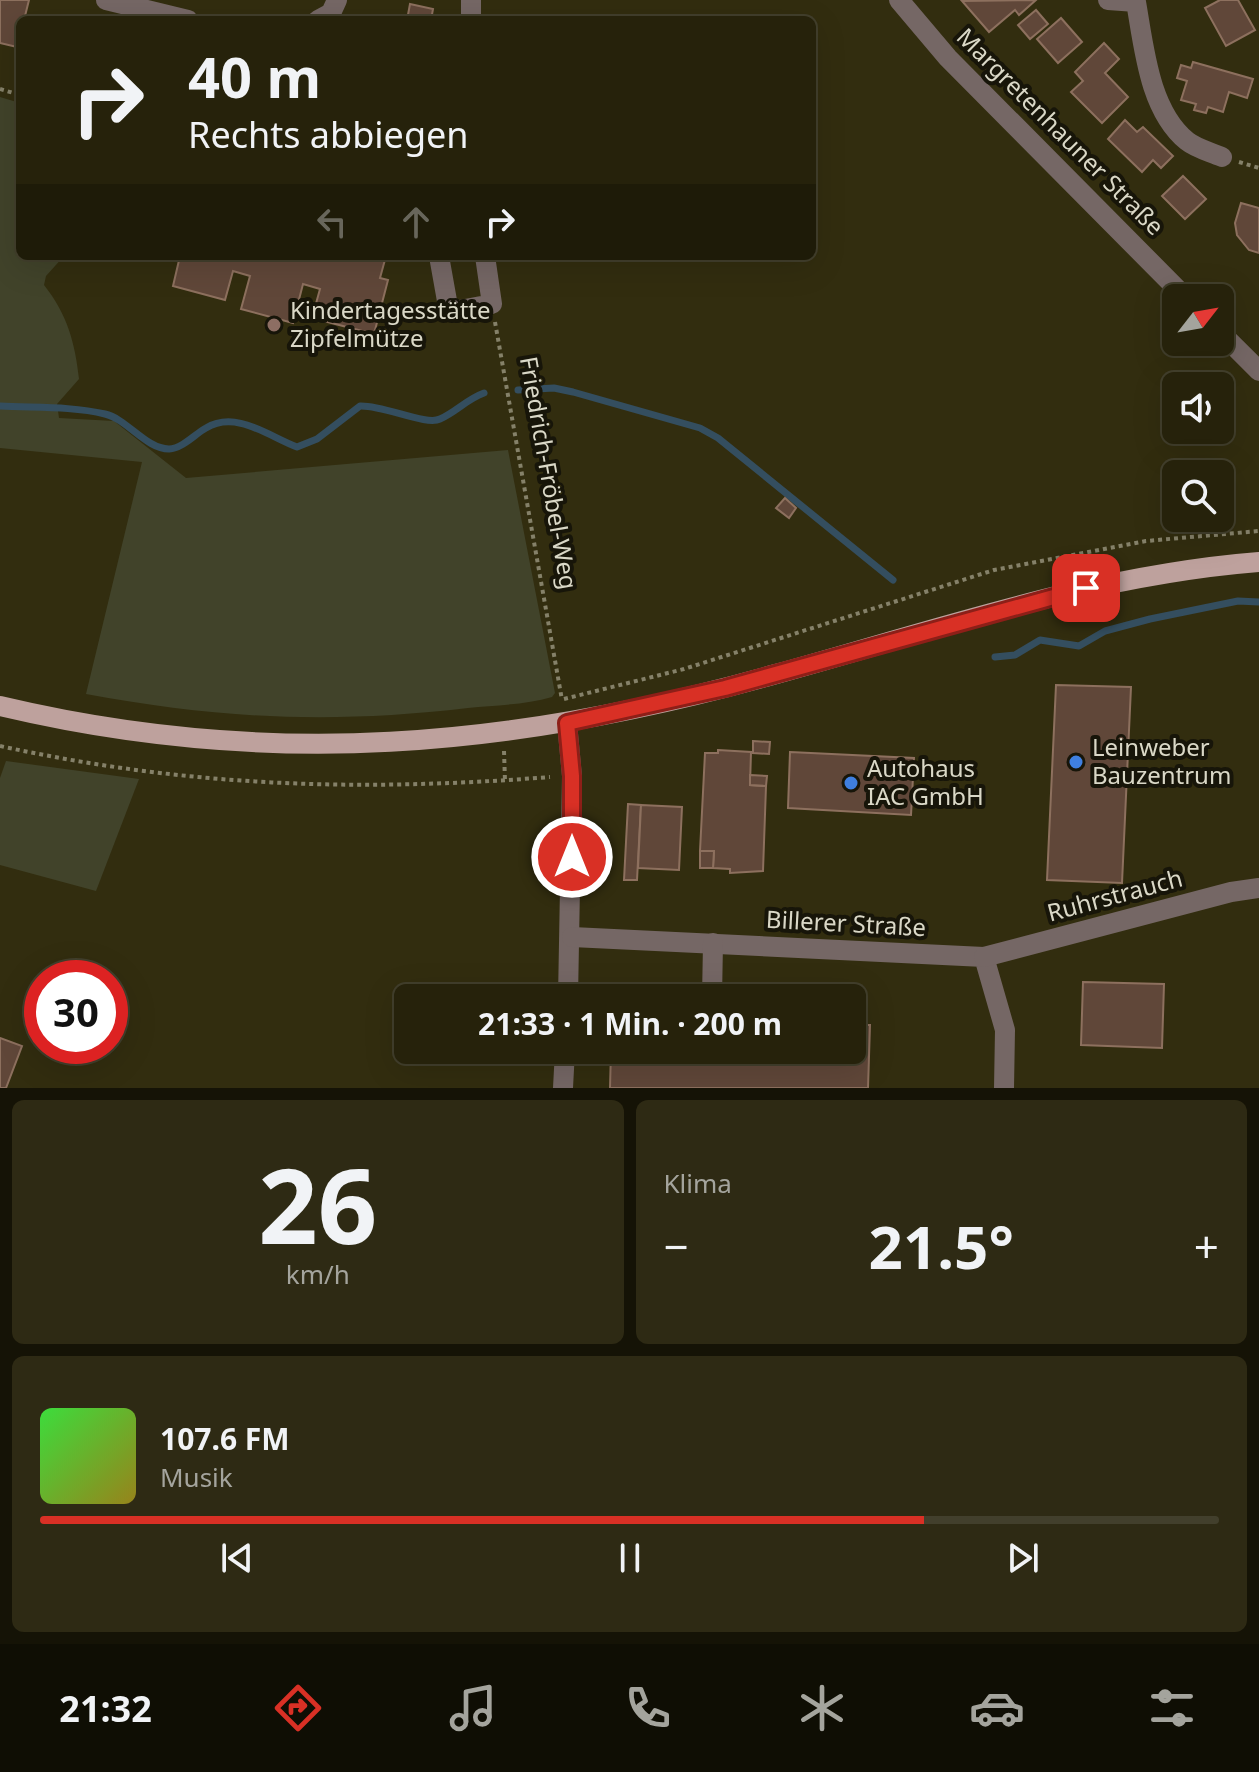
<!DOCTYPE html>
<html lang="de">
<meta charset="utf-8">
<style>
body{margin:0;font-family:"Noto Sans",sans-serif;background:#2e2a14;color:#f1f3f6;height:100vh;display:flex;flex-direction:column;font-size:30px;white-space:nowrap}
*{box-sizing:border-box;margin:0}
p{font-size:26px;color:#a4a49d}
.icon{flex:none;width:44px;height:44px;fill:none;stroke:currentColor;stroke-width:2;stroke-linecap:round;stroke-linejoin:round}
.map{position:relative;height:1088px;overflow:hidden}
.drawer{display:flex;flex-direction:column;gap:12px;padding:12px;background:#151306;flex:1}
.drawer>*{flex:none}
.hud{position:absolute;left:16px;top:16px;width:800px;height:244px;border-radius:12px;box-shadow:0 8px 32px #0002,0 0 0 2px #423f2c;background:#26220b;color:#f1f3f6;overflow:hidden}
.needle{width:52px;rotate:59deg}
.buttons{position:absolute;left:1162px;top:284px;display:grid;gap:16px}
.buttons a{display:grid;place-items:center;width:72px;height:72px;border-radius:12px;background:#26220b;box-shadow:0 8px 32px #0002,0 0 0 2px #423f2c;font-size:40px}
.speed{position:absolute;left:24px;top:960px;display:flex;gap:16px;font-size:40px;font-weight:700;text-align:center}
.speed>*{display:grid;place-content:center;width:104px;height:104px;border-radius:50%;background:#26220b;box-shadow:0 8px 32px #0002,0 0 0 2px #423f2c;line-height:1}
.speed .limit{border:12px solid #d22;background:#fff;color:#111}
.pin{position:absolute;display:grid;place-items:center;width:68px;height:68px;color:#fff;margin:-34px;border-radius:16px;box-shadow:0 4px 12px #0006}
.me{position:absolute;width:88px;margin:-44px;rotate:0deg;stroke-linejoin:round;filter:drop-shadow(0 0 6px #0008)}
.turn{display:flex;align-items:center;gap:28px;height:168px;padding:0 40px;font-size:36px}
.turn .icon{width:104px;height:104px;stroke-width:2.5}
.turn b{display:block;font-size:56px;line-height:68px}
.lanes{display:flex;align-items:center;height:76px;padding:0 40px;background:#0003;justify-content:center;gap:40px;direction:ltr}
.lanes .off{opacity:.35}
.big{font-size:60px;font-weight:700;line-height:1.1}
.drawer .tile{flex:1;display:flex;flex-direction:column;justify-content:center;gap:12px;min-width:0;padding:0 28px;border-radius:12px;background:#2e2a14}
.drawer .dial{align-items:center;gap:0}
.dial b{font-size:104px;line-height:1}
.song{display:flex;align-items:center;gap:24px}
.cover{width:96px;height:96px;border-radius:12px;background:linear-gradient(135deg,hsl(120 70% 55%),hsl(50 70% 35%))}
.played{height:8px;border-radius:4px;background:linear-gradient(90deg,#d93025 75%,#423f2c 75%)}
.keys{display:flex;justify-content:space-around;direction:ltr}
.heat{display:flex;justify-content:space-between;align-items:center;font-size:44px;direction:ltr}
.drawer .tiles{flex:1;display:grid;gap:12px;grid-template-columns:1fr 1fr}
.tile:last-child{grid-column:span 2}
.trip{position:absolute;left:394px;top:984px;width:472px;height:80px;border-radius:12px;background:#26220b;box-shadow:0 8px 32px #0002,0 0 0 2px #423f2c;font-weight:700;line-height:80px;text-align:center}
.menu{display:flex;height:128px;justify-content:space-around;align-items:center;background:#0f0e04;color:#a4a49d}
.menu .icon{width:56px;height:56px}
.menu .selected{color:#d93025}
.menu b{font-size:36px;color:#f1f3f6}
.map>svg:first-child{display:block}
.green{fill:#41432a}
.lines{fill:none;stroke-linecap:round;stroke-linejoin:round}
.stream{stroke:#344e5f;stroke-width:7}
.building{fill:#604739;stroke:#8d705e;stroke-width:2}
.path{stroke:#858169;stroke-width:4;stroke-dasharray:4 4;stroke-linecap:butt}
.minor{stroke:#756765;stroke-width:20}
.major{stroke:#bea19d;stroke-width:20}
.route-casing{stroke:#8d1f18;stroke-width:20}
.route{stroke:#d93025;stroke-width:14}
.education-dot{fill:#8d6e63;stroke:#171509;stroke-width:3}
.shop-dot{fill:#3f7fe0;stroke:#171509;stroke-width:3}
.labels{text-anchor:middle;stroke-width:8;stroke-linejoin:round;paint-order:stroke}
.street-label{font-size:24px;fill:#dad8c7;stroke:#171509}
.poi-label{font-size:24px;fill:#dad8c7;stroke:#171509;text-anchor:start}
</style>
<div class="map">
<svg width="1259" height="1088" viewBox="0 0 1259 1088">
<rect width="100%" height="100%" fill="#322d0f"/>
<g class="green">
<path d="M0 97 20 103V256H64L46 276 44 285C67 314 75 342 79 379L57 404 59 418 114 421 186 478 508 450 555 693 552 697C526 705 495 705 468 708 332 724 220 719 86 694L142 462 0 448Z"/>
<polygon points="6,761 139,779 96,891 0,865 0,778"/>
</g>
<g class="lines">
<g class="stream">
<polyline points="518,390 554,388 573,392 700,428 718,438 893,580"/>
<path d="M0 406C34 408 71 406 105 414 127 419 146 449 169 449 183 448 195 434 206 428 236 410 268 436 297 447L317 439 360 406C384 405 426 426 440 419 456 412 467 399 484 393"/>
<polyline points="995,657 1015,655 1040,640 1079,646 1105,631 1150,619 1238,601 1259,602"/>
</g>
</g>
<g class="building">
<polygon points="0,0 29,0 24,20 20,20 17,47 0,43"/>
<polygon points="1036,0 1019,15 1015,10 989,32 962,1"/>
<polygon points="1220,0 1238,0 1255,30 1226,46 1205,8"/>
<polygon points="410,4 433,9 431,20 407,20"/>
<polygon points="1036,10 1048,24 1030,39 1018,25"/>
<polygon points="1061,18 1082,42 1058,63 1037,39"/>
<polygon points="1104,43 1119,59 1105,73 1128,97 1102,123 1071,92 1083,81 1075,72"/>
<polygon points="1193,62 1253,79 1247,98 1229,92 1223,112 1208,107 1206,113 1194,110 1196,104 1181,100 1187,81 1177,78 1181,65 1191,68"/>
<polygon points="1125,120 1137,132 1143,127 1173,156 1161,168 1153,160 1142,172 1108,139"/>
<polygon points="1183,176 1206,199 1185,219 1162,196"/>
<polygon points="1241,203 1259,208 1259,253 1249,250 1237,235 1235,223"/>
<polygon points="180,256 386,256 380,278 388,280 374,334 312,318 320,289 303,284 293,323 241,309 250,276 233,271 225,300 173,286"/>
<polygon points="785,498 796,508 789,518 776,508"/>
<polygon points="1056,685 1131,687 1122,883 1047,880"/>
<polygon points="753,741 770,742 769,754 753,753"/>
<polygon points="718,750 751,752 750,785 766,786 763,871 730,873 730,869 713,868 714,851 700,851 705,753 718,753"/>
<polygon points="790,752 914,758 911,815 788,808"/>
<polygon points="750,775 767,776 766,786 750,785"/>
<polygon points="628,804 641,805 637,880 624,880"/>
<polygon points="641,805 682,807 679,870 638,868"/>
<polygon points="700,851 714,851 713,868 700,868"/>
<polygon points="1083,982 1164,984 1162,1048 1081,1045"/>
<polygon points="852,1025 870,1025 868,1088 610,1088 611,1050 852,1050"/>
<polygon points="0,1038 22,1046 6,1088 0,1088"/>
</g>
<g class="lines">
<g class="path">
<polyline points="0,89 20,95"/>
<polyline points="1239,162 1259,168"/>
<polyline points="495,322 562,700"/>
<polyline points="564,699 684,669 994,570 1146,541 1259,531"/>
<path d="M0 746C188 787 359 792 550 777"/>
<polyline points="504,751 505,781"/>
</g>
<g class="minor">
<polyline points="106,0 188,20"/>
<polyline points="471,0 471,20"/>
<polyline points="899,0 948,58 1186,298"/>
<path d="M1108 0 1136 2C1144 47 1149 110 1187 141 1197 149 1211 152 1222 157"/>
<polyline points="318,20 331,13 337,0"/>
<polyline points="439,256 449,312 492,304 485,256"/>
<polyline points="1220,332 1259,371"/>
<polyline points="567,723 572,776 568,998"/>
<polyline points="572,937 984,957 1005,1030 1004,1088"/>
<polyline points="984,957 1231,892 1259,888"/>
<polyline points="712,998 713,943"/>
<polyline points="563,1088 565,1050"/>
</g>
<path class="major" d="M0 706C269 770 513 748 776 674 936 630 1093 575 1259 562"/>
</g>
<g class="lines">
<g class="route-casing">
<polyline id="route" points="572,857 572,776 567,723 725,688 1086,588"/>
</g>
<use href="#route" class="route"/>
</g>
<circle class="education-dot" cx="274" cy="325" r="8"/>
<g class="shop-dot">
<circle cx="1076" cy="762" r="8"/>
<circle cx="851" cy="783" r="8"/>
</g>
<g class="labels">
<g class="street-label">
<text transform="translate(1060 132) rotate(45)" y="8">Margretenhauner Straße</text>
<text transform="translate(548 473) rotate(80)" y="8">Friedrich-Fröbel-Weg</text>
<text transform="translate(1115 896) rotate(-15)" y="8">Ruhrstrauch</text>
<text transform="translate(846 924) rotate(3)" y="8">Billerer Straße</text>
</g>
<g class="poi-label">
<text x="290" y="319">Kindertagesstätte<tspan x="290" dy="28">Zipfelmütze</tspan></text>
<text x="1092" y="756">Leinweber<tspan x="1092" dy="28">Bauzentrum</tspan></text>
<text x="867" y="777">Autohaus<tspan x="867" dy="28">IAC GmbH</tspan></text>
</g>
</g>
</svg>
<div class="buttons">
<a><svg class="needle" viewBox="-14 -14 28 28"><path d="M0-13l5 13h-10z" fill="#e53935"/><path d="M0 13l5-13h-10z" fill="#a4a49d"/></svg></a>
<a><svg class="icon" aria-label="sound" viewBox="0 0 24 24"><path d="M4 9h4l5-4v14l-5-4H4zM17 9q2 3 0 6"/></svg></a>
<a><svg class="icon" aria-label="search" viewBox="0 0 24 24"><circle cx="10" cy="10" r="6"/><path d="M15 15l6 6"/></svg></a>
</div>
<div class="speed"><div class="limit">30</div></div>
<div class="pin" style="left:1086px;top:588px;background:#d93025"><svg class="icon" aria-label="arrive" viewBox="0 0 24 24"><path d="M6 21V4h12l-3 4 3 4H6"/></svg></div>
<svg class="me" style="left:572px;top:857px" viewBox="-20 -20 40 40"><circle r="17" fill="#d93025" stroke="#fff" stroke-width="3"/><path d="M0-11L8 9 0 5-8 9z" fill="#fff"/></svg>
<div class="trip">21:33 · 1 Min. · 200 m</div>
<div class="hud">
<div class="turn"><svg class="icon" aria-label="right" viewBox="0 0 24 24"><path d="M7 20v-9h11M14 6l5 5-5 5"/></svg><div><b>40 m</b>Rechts abbiegen</div></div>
<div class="lanes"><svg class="icon off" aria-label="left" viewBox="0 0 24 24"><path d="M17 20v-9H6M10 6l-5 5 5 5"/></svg><svg class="icon off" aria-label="ahead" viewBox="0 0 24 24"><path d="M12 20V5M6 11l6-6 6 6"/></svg><svg class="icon" aria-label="right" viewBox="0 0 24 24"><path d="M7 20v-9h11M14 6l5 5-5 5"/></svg></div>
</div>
</div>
<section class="drawer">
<div class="tiles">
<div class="tile dial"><b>26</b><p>km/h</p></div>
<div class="tile"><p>Klima</p>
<div class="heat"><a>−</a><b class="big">21.5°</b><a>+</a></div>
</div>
<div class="tile">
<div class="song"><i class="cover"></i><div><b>107.6 FM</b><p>Musik</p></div></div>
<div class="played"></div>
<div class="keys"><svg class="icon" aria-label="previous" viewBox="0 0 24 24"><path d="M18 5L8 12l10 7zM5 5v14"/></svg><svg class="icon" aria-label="pause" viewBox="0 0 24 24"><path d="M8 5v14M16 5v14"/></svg><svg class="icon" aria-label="next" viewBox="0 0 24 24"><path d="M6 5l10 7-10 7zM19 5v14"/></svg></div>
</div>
</div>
</section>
<nav class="menu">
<b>21:32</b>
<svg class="icon selected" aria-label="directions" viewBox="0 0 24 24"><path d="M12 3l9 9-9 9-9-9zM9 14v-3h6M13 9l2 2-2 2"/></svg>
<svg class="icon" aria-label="music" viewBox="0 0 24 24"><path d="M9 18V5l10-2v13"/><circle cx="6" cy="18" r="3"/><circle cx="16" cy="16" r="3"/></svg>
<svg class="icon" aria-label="phone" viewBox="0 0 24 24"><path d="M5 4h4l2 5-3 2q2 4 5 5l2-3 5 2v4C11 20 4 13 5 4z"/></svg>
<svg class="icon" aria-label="climate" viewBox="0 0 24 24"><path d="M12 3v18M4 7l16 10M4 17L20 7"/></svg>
<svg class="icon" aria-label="car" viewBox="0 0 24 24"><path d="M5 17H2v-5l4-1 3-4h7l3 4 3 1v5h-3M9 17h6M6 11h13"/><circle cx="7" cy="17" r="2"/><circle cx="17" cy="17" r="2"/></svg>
<svg class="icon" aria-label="filters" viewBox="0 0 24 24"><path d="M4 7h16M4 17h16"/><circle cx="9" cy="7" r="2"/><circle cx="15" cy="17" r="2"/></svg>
</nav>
